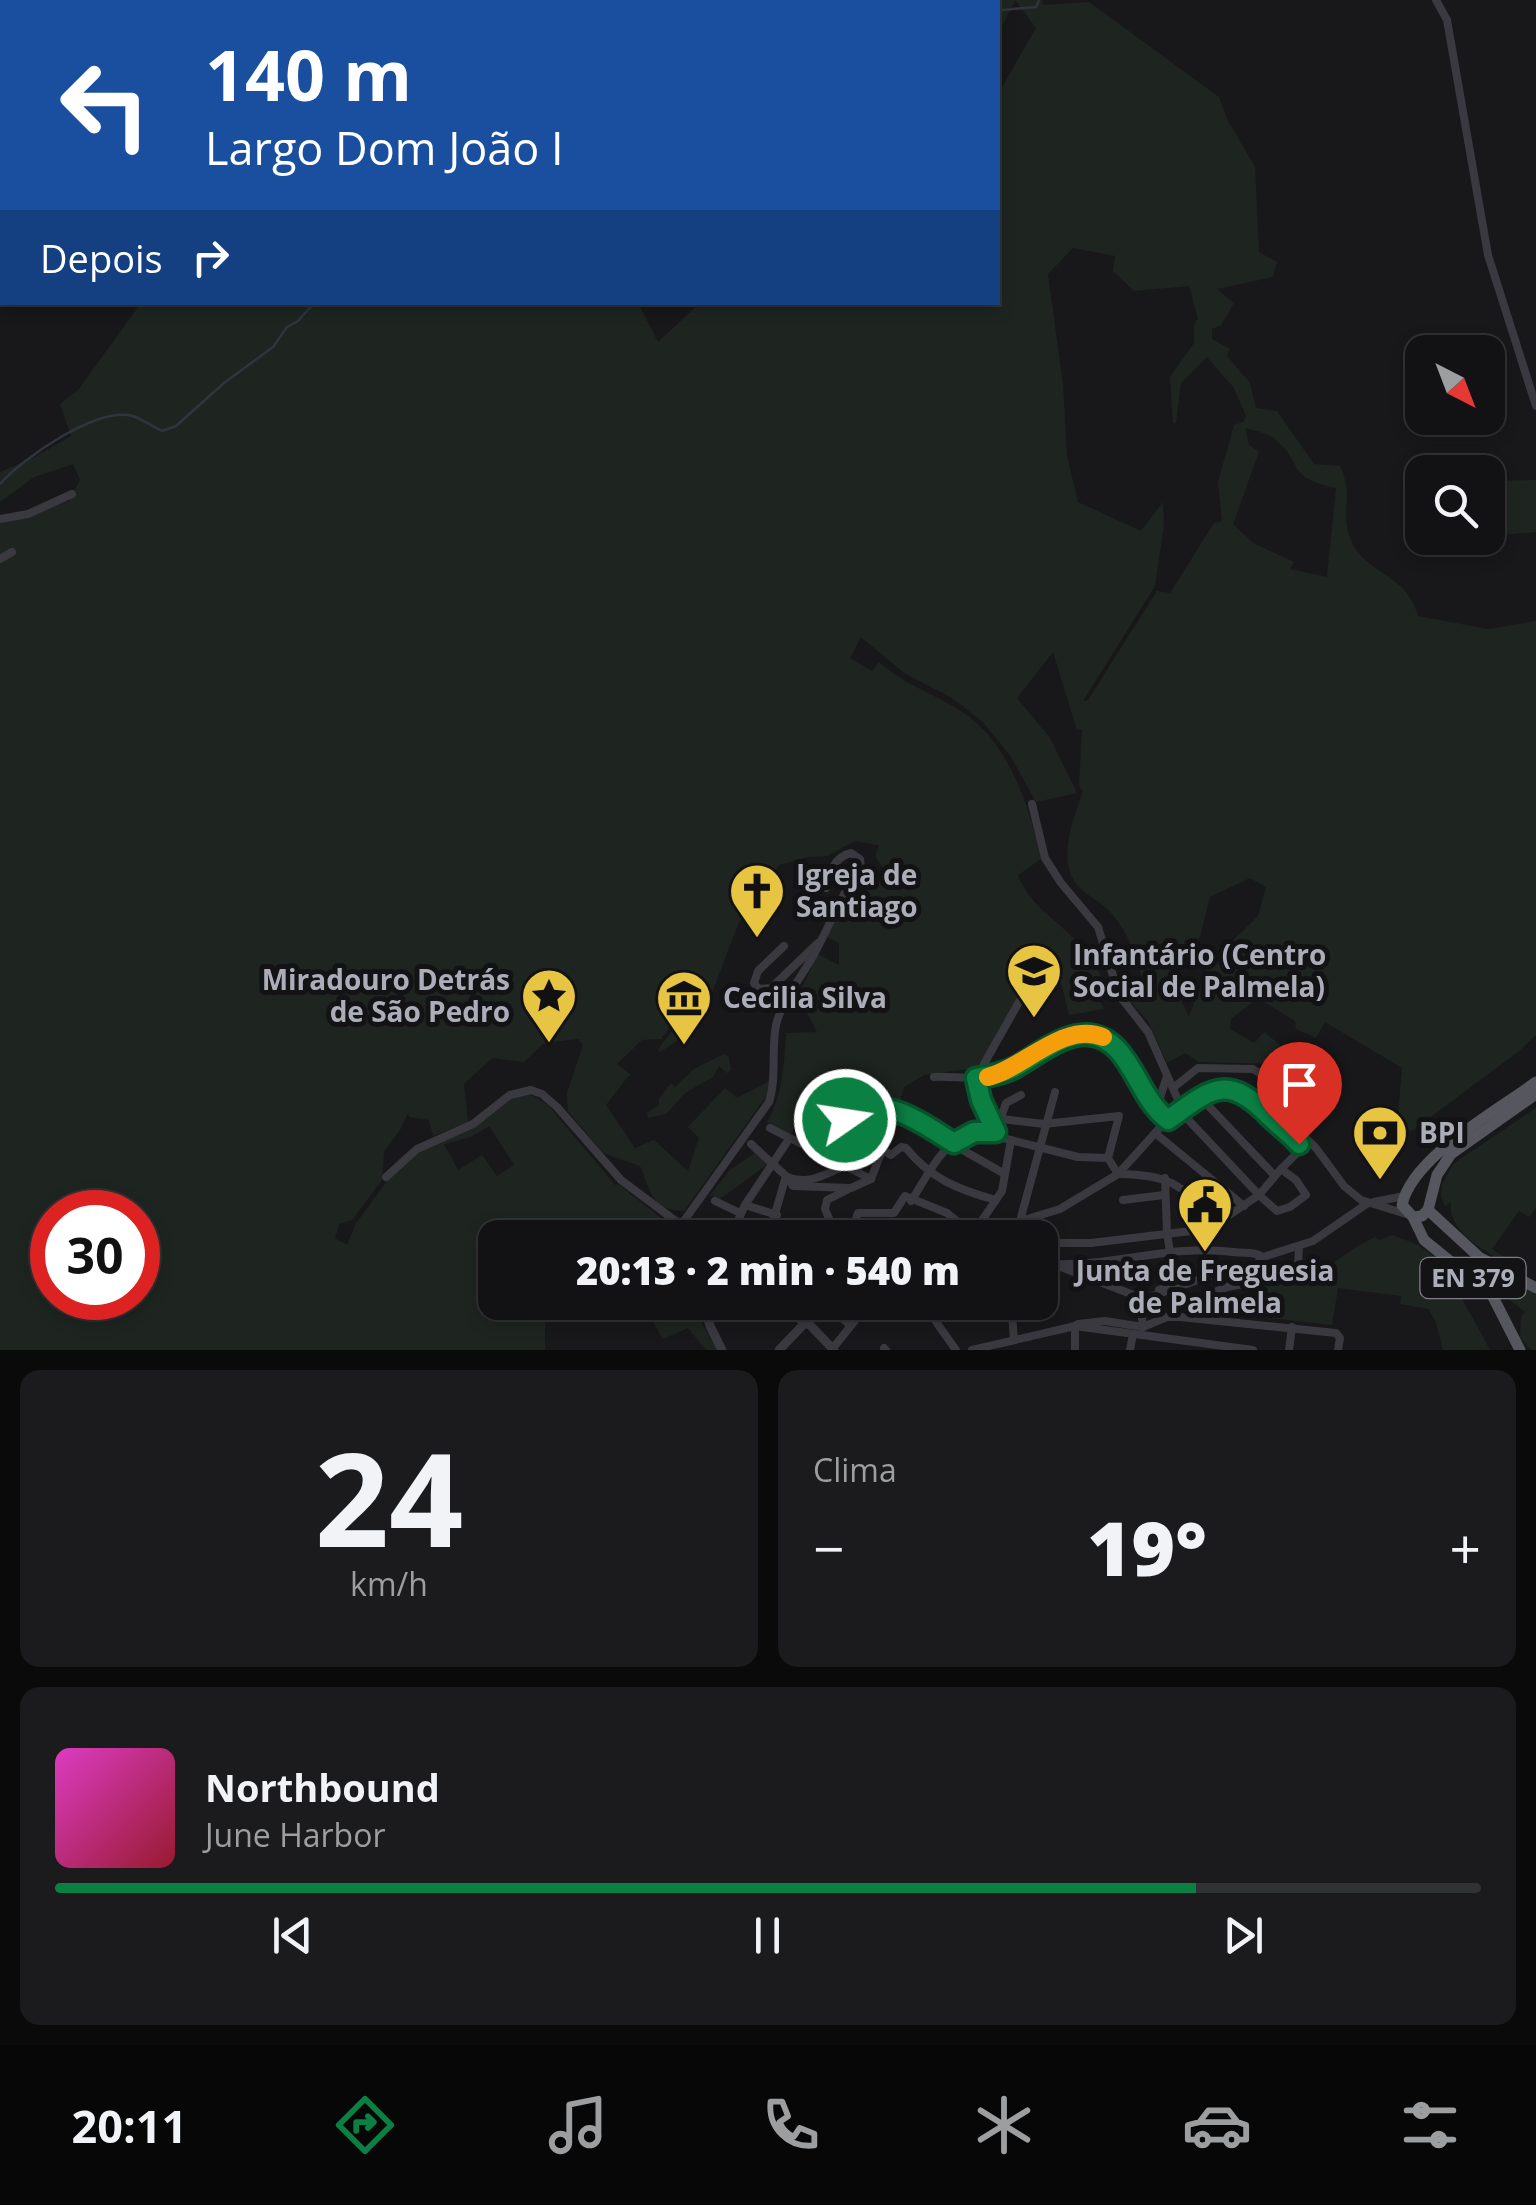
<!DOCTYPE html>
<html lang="pt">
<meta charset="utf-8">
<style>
body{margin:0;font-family:"Open Sans",sans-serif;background:#1b1b1d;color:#f1f3f6;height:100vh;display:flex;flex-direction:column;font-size:38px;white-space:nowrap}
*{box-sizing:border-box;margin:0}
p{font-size:32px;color:#9c9ea0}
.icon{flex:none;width:55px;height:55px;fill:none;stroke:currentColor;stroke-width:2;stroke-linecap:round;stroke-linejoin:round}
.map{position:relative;height:1350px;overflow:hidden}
.sheet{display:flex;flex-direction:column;gap:20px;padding:20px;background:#0a0a0b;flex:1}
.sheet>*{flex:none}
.top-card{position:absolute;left:0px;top:0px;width:1000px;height:305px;box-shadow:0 5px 15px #0003,0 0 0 2px #313234;background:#1a4fa0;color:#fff;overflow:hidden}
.needle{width:65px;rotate:138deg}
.buttons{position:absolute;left:1405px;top:335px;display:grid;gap:20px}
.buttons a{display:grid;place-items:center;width:100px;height:100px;border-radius:20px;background:#121214;box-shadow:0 5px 15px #0003,0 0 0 2px #313234;font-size:50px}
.speed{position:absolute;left:30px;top:1190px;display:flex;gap:20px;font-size:50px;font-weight:700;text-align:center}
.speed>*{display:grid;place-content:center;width:130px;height:130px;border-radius:50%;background:#121214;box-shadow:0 5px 15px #0003,0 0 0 2px #313234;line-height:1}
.speed .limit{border:15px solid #d22;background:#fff;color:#111}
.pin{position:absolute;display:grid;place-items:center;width:85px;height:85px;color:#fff;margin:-102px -42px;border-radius:50% 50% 50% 0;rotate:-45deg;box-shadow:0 0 10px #0007}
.pin .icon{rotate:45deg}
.me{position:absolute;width:110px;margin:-55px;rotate:77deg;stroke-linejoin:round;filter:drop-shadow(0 0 8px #0008)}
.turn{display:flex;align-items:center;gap:35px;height:210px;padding:0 40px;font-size:45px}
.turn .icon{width:130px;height:130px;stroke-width:2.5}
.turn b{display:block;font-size:70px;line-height:85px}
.then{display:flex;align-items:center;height:95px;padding:0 40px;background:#0003;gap:20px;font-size:38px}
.big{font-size:75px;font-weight:800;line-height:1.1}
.sheet .tile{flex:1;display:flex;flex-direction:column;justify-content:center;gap:15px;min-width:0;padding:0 35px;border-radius:20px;background:#1b1b1d}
.sheet .dial{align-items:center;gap:0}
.dial b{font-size:130px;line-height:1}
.song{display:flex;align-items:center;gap:30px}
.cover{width:120px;height:120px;border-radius:15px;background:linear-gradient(135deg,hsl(310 70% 55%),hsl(350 70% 35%))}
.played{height:10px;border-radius:5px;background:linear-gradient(90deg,#0b8043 80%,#313234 80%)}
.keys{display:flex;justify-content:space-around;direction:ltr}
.heat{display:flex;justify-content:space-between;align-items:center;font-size:55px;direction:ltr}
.sheet .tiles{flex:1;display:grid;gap:20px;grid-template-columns:1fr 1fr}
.tile:last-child{grid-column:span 2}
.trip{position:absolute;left:478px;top:1220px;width:580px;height:100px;border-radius:20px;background:#121214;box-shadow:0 5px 15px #0003,0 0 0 2px #313234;font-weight:800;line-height:100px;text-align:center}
.menu{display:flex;height:160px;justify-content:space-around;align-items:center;background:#070708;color:#9c9ea0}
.menu .icon{width:70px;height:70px}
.menu .active{color:#0b8043}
.menu b{font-size:45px;color:#f1f3f6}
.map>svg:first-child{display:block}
.green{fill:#1e2520;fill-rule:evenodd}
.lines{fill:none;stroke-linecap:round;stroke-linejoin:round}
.stream{stroke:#2f353d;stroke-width:2.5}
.minor{stroke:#39393f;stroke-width:8}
.tertiary{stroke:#39393f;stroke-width:9}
.primary{stroke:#55565e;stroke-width:11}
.route-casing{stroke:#07532c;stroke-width:25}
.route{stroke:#0b8043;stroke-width:18}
.slow{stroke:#f59e0b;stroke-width:18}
.labels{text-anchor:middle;stroke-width:10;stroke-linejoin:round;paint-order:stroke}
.shield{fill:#131315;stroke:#7d8088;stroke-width:2.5}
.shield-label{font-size:25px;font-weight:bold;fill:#abaeb9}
.poi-label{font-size:28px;font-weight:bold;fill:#abaeb9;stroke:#131315;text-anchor:start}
</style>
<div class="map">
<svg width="1536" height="1350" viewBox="0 0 1536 1350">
<rect width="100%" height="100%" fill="#18181a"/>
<g class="green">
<path d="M0 0H1042L1043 5 1089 2 1219 97 1227 119 1255 167 1259 252 1277 262 1273 277 1217 289 1234 303 1221 325 1212 329V339L1230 349 1227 356 1250 383 1256 408 1277 411 1314 464 1340 466C1354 496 1341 512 1349 535 1361 574 1407 572 1418 616L1488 629 1536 621V1035L1519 1051 1412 1131 1397 1128 1402 1068 1325 1022 1316 1038 1296 1029 1295 1021 1258 998 1231 1019 1230 1029 1254 1043 1264 1032 1291 1054 1284 1064 1199 1062 1185 1053 1167 1063 1148 1021 1123 994 1144 983C1136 957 1129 933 1111 913 1101 901 1084 895 1075 882 1058 857 1074 817 1083 791L1079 786 1082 729 1077 730 1053 652 1017 698 1050 738 1077 793 1036 802 1011 757 983 722 952 698 904 673 861 637 850 658 872 671 879 662C901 682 928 692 953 706 1008 737 1028 802 1041 859L1018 875C1030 906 1055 918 1076 941 1083 948 1086 960 1090 969L1098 970 1105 985 1094 989 1104 1009 1069 1015 1062 986 1054 979 1038 999 1032 995V982L976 1068 924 1075 904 1087 898 1108 877 1105 843 1113 814 1101 789 1136 767 1122C783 1094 784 1065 786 1033L817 1032 798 996 818 954 839 965V943L827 937 854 884 867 891 888 875 875 856 879 845 855 841 827 856 808 857 779 865 754 910 739 922 703 1016 680 1039 677 1035V1041L660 1052 658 1049 677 1025 674 1022 661 1039 642 1040 617 1064 630 1074 606 1105 635 1148 654 1140 688 1171 699 1138 688 1127 725 1088 737 1098 769 1081 767 1095 684 1211C650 1210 651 1190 640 1166L603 1153 568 1111 567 1093 583 1045 578 1039 544 1043 524 1062 492 1058 464 1084 468 1122 433 1136 429 1120 409 1117 408 1113 400 1130 384 1151 382 1180 352 1220 339 1224 335 1238 347 1245 355 1225 390 1177 422 1150 470 1130 520 1093 534 1096 548 1105 615 1185 618 1184 685 1237 495 1238V1302L545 1303V1350H0V523L69 501 80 480 73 464 34 477 0 502V472L31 459 71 436 60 404 78 390 141 303H638L658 342 700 303 998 302V94L1036 28 1015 0 998 34V2H2L0 225ZM1073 248 1115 256 1113 271 1134 291 1189 286 1198 318 1194 326V343L1170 377 1173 424 1176 423 1181 383 1207 357 1234 388 1246 416 1243 422 1234 425 1218 482 1222 521 1214 523 1170 593 1157 591 1088 700 1083 701 1155 586 1164 524 1163 502 1141 531 1078 502 1067 456 1063 385 1048 274ZM1245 428C1255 431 1267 432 1275 439 1305 465 1285 477 1336 488L1327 577 1290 569 1294 562 1253 543 1233 524 1259 452 1249 445ZM1250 878 1266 887 1258 916 1207 966 1189 1017 1169 973 1182 966 1185 940H1197L1200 937 1210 897ZM489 1126 514 1165 497 1176 482 1155 458 1170 444 1144 471 1137ZM52 1212H138V1298H52Z"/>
<polygon points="1536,480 1536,532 1488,536 1488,481"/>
<polygon points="724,1054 729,1057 731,1070 727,1073 719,1066 713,1077 685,1093 666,1114 648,1118 647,1113 659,1105 659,1099 671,1083 675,1087 694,1069"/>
<path d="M1536 1108V1208L1529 1217 1519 1211 1492 1249 1510 1261 1508 1264C1486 1252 1447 1232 1451 1202L1445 1206 1441 1197 1442 1184 1454 1163Z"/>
<polygon points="758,1151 771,1162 720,1199 710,1195 730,1170"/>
<path d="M1393 1235 1418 1245 1466 1279 1459 1293 1490 1350H1443L1436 1322 1428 1309 1400 1304 1401 1296 1338 1288 1332 1325 1260 1317 1253 1285 1295 1270 1314 1275C1338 1262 1350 1248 1375 1237L1379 1240Z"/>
<polygon points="1490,1268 1536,1294 1536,1350 1531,1350 1520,1337 1521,1317 1525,1312 1497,1290 1497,1281 1489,1273"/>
<polygon points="643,1303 690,1303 717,1350 706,1350 688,1328 663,1339"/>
</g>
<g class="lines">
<g class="stream">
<polyline points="998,16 1002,10 1036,7 1039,0"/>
<path d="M0 484C23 458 97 406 133 416 142 419 153 427 162 431L176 426 224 383 273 347 287 327 298 321 315 302"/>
</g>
<g class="minor">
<polyline points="1436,0 1447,20 1488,255 1536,406"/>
<polyline points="0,519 28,514 72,494"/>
<polyline points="0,559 12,552"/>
<polyline points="1032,804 1045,858 1061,883 1098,927 1119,995 1148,1032 1182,1109"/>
<polyline points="784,946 758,971 754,983 758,989 771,988 818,943"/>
<path d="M934 1077C955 1076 975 1080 996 1075 1028 1066 1073 1014 1108 1040 1135 1061 1141 1101 1167 1120"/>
<path d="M976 1078C979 1097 989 1126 1003 1138L1078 1157 1108 1158 1118 1174C1172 1175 1179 1184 1216 1221"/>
<polyline points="976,1078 1032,979"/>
<polyline points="1173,1088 1198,1068 1253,1069 1270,1080 1285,1109 1302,1130"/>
<polyline points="1200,1097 1274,1175"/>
<polyline points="1156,1110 1167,1076"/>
<polyline points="1180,1111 1259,1195 1216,1224"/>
<polyline points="1267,1114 1299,1145 1296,1154 1281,1169"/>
<polyline points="1002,1119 1044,1124 1119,1116 1108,1158"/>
<path d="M843 1125 891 1155 901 1147 906 1148C931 1179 959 1190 996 1200"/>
<polyline points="770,1128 871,1179"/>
<polyline points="1155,1133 1244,1206"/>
<polyline points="751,1144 786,1176 768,1238"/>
<polyline points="833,1160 843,1125 849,1115 872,1109 891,1109 1003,1173"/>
<polygon points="1281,1169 1296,1180 1306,1195 1290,1207 1277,1211 1259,1195"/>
<polyline points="786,1176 793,1186 851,1188 871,1179 883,1148"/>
<polyline points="386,1177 417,1149 473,1124 510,1095 531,1090 542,1094 557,1107 621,1180 681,1225 692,1238"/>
<path d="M787 1177C808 1185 825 1175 844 1166"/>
<polyline points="847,1190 827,1200 825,1209 830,1221 853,1228"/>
<polyline points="1123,1200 1164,1195"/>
<polyline points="715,1201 740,1213"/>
<path d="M911 1201C927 1178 941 1142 971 1133 980 1130 987 1134 996 1132L1006 1103 1021 1095"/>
<polyline points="1374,1202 1404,1196"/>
<polyline points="745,1205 777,1215"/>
<polyline points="1039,1217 1044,1243"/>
<polyline points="1020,1221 1055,1092"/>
<path d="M681 1225 769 1102C777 1077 771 1050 776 1025 782 1000 801 978 813 956 830 926 841 894 861 867L860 859 851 853C834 857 830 872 826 888"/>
<polyline points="974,1232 1002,1191 1011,1140"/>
<polyline points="851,1234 858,1213 894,1213 905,1196 947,1213 967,1229"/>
<polyline points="730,1238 745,1205 789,1139"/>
<polyline points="847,1238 851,1234 985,1232 1060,1209 1118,1174 1167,1120 1200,1097 1221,1087 1240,1092 1298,1131 1316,1148 1344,1186 1361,1200 1406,1214"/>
<polyline points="1040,1243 1091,1243 1216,1228"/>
<path d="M1040 1263C1105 1270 1169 1243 1233 1252 1245 1254 1253 1251 1263 1257"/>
<polyline points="1053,1264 1144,1299 1229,1269 1256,1264 1263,1257 1313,1241 1368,1203"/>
<polyline points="1159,1290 1168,1286 1174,1277 1167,1233 1165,1178"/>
<polyline points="824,1302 850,1325"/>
<polyline points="847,1302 858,1317"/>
<polyline points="922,1302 956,1350"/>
<polyline points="1011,1302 1014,1340"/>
<polyline points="1179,1307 1227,1287 1271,1279 1298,1266 1299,1246"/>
<polyline points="1078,1324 1105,1321 1143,1327 1167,1317 1180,1317 1336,1333 1340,1338 1338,1350"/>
<polyline points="1075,1326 1075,1350"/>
<polyline points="1143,1327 1141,1308 1144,1299"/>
<polyline points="833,1348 858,1317 887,1302"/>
<polyline points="884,1348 886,1350"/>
<polyline points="972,1350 1075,1326 1253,1350"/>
<polyline points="1130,1350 1133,1334"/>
<polyline points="1289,1350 1292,1327"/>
</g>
<g class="tertiary">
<polyline points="703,1302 710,1326 722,1350"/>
<polyline points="787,1302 804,1324 809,1324 834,1350"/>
<polyline points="779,1350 804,1324"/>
</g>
<g class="primary">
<path d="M1428 1210 1422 1216 1413 1217 1402 1205C1412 1157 1497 1111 1536 1082"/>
<polyline points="1428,1210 1437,1175 1451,1154 1536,1094"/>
<polyline points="1428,1210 1479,1257 1536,1288"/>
<polyline points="1413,1217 1424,1240 1492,1295 1520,1350"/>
</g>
</g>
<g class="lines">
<g class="route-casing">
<path id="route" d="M845 1120C878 1088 924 1125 954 1143L974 1132H996L981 1100 976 1078C989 1076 1002 1074 1014 1068 1047 1050 1084 1014 1118 1050 1137 1071 1145 1103 1168 1120 1211 1089 1227 1072 1270 1117 1279 1126 1291 1134 1299 1144"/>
</g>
<use href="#route" class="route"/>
<path class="slow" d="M988 1077C1024 1068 1064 1021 1103 1037"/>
</g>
<defs>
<g id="church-pin" transform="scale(2.875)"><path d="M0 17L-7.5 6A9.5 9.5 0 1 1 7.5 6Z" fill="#e7c542" stroke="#131315"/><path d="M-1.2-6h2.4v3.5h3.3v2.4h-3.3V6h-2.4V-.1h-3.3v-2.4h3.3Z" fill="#111"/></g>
<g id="school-pin" transform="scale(2.875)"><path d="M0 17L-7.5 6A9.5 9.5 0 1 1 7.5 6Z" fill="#e7c542" stroke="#131315"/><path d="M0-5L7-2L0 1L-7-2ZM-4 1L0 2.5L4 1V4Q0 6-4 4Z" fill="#111"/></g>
<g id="sight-pin" transform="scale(2.875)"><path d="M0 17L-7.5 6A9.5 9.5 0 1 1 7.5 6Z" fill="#e7c542" stroke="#131315"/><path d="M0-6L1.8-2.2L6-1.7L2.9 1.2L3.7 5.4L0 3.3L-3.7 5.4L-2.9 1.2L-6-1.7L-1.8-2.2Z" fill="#111"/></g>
<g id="museum-pin" transform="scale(2.875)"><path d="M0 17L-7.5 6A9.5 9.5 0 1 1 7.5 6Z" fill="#e7c542" stroke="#131315"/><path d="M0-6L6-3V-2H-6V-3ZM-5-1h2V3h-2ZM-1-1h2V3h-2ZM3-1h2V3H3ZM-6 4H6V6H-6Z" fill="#111"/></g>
<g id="bank-pin" transform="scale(2.875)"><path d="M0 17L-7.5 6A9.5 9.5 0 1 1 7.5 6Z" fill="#e7c542" stroke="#131315"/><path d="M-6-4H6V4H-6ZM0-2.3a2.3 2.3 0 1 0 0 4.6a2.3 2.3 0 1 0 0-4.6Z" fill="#111"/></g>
<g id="civic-pin" transform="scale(2.875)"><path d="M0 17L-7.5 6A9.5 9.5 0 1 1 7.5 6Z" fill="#e7c542" stroke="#131315"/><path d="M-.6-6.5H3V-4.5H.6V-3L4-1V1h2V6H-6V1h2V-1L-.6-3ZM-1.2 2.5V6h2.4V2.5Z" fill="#111"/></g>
</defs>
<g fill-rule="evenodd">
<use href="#church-pin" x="757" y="891"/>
<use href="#school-pin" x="1034" y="971"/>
<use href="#sight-pin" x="549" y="996"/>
<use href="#museum-pin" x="684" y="998"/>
<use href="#bank-pin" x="1380" y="1133"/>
<use href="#civic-pin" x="1205" y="1205"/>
</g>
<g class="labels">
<rect class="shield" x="1420.5" y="1258" width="105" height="40" rx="8"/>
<g class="shield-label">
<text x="1473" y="1287">EN 379</text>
</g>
<g class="poi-label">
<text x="796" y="885">Igreja de<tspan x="796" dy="32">Santiago</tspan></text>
<text x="1073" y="965">Infantário (Centro<tspan x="1073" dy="32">Social de Palmela)</tspan></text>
<text x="510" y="990" text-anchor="end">Miradouro Detrás<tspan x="510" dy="32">de São Pedro</tspan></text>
<text x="723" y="1008">Cecilia Silva</text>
<text x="1419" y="1143">BPI</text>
<text x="1205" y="1281" text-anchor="middle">Junta de Freguesia<tspan x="1205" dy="32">de Palmela</tspan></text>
</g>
</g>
</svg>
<div class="buttons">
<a><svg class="needle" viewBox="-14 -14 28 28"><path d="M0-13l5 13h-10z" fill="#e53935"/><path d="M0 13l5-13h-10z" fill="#9c9ea0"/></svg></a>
<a><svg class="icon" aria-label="search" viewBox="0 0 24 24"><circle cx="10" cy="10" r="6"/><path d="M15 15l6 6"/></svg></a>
</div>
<div class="speed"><div class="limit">30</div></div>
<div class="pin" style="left:1299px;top:1144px;background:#d93025"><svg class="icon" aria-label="arrive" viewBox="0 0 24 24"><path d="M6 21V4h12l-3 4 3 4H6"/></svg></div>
<svg class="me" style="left:845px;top:1120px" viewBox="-20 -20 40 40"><circle r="17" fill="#0b8043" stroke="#fff" stroke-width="3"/><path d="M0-11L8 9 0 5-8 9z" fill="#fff"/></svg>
<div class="trip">20:13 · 2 min · 540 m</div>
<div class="top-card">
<div class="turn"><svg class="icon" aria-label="left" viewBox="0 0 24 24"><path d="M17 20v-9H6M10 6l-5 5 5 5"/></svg><div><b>140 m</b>Largo Dom João I</div></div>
<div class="then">Depois<svg class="icon" aria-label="right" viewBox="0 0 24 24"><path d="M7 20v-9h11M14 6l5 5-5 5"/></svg></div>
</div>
</div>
<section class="sheet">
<div class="tiles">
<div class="tile dial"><b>24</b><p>km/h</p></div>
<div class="tile"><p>Clima</p>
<div class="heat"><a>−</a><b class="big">19°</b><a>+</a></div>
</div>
<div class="tile">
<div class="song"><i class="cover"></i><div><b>Northbound</b><p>June Harbor</p></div></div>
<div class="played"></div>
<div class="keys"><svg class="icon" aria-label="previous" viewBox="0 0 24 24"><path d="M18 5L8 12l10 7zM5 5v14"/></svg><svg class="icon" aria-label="pause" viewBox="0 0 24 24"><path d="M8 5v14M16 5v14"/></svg><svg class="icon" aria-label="next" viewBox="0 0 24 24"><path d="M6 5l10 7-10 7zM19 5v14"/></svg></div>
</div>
</div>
</section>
<nav class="menu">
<b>20:11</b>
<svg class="icon active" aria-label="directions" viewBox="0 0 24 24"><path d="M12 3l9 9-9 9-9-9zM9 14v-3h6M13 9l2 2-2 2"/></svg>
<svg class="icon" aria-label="music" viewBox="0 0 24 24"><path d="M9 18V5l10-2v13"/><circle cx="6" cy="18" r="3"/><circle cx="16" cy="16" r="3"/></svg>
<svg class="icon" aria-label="phone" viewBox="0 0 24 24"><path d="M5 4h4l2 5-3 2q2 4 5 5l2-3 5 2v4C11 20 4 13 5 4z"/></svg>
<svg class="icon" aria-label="climate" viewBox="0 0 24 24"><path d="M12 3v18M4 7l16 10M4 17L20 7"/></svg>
<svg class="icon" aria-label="car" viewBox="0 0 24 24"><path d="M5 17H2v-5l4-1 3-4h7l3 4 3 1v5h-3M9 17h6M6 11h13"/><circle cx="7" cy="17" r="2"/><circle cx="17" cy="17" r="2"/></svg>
<svg class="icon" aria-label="filters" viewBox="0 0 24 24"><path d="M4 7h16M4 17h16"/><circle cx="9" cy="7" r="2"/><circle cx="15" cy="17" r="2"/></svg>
</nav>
